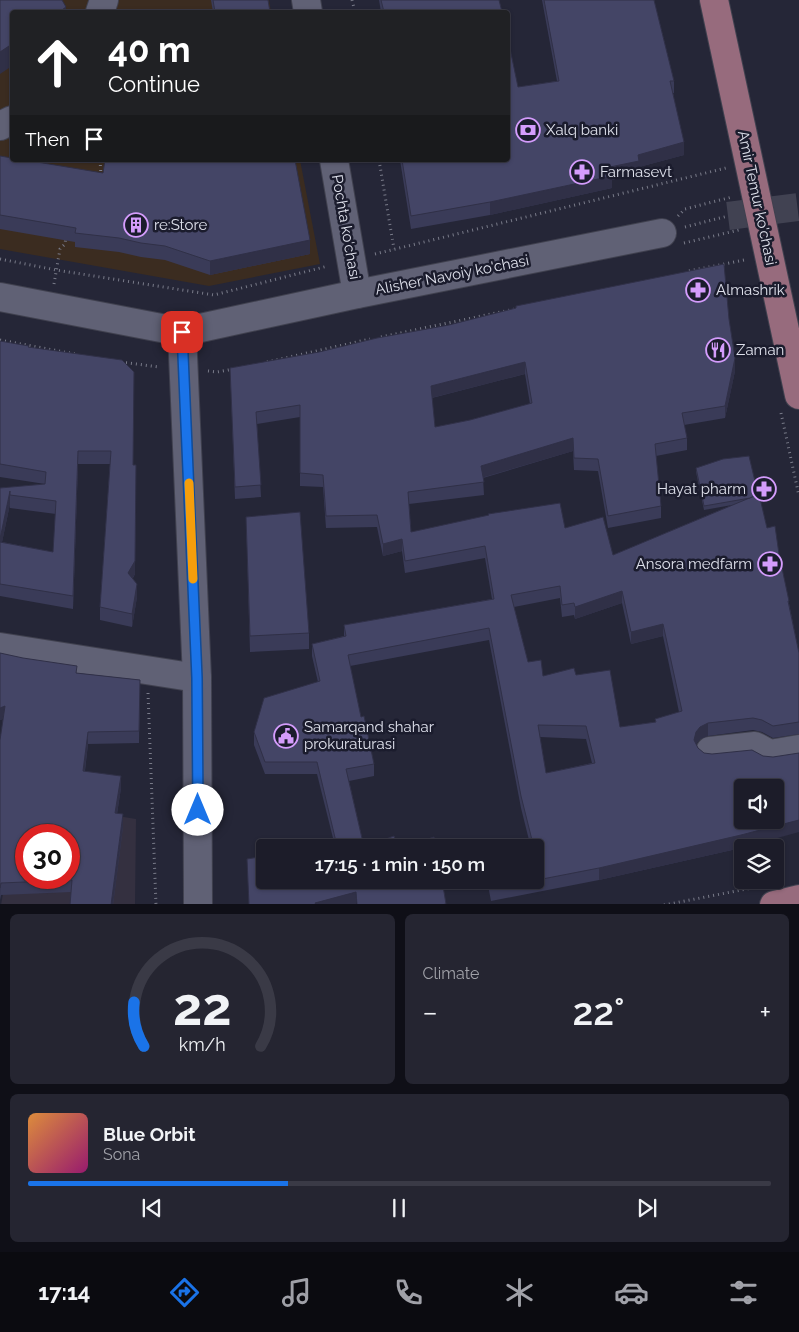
<!DOCTYPE html>
<meta charset="utf-8">
<style>
body{margin:0;font-family:Raleway,sans-serif;background:#252531;color:#f1f3f6;height:100vh;display:flex;flex-direction:column;font-size:19px;white-space:nowrap}
*{box-sizing:border-box;margin:0}
p{font-size:16px;color:#a0a1a8}
.icon{flex:none;width:28px;height:28px;fill:none;stroke:currentColor;stroke-width:2;stroke-linecap:round;stroke-linejoin:round}
.map{position:relative;height:904px;overflow:hidden}
.details{display:flex;flex-direction:column;gap:10px;padding:10px;background:#0f0f17;flex:1}
.details>*{flex:none}
.banner{position:absolute;left:10px;top:10px;width:500px;height:152px;border-radius:5px;box-shadow:0 1px 4px #0004,0 0 0 1px #3a3a46;background:#202124;color:#fff;overflow:hidden}
.tools{position:absolute;left:734px;top:779px;display:grid;gap:10px}
.tools a{display:grid;place-items:center;width:50px;height:50px;border-radius:5px;background:#1c1c29;box-shadow:0 1px 4px #0004,0 0 0 1px #3a3a46;font-size:25px}
.speed{position:absolute;left:15px;top:824px;display:flex;gap:10px;font-size:25px;font-weight:700;text-align:center}
.speed>*{display:grid;place-content:center;width:65px;height:65px;border-radius:50%;background:#1c1c29;box-shadow:0 1px 4px #0004,0 0 0 1px #3a3a46;line-height:1}
.speed .limit{border:8px solid #d22;background:#fff;color:#111}
.pin{position:absolute;display:grid;place-items:center;width:42px;height:42px;color:#fff;margin:-21px;border-radius:10px;box-shadow:0 2px 8px #0006}
.me{position:absolute;width:55px;margin:-28px;rotate:0deg;stroke-linejoin:round;filter:drop-shadow(0 0 4px #0008)}
.turn{display:flex;align-items:center;gap:18px;height:105px;padding:0 15px;font-size:22px}
.turn .icon{width:65px;height:65px;stroke-width:2.5}
.turn b{display:block;font-size:35px;line-height:42px}
.then{display:flex;align-items:center;height:48px;padding:0 15px;background:#0003;gap:10px;font-size:19px}
.big{font-size:38px;font-weight:600;line-height:1.1}
.details .card{flex:1;display:flex;flex-direction:column;justify-content:center;gap:8px;min-width:0;padding:0 18px;border-radius:8px;background:#252531}
.details .dial{align-items:center;gap:0}
.dial svg{height:130px;overflow:visible;fill:none;stroke:#3a3a46;stroke-width:7;stroke-linecap:round;text-anchor:middle}
.dial text{fill:#f1f3f6;stroke:none}
.song{display:flex;align-items:center;gap:15px}
.cover{width:60px;height:60px;border-radius:8px;background:linear-gradient(135deg,hsl(30 70% 55%),hsl(320 70% 35%))}
.played{height:5px;border-radius:2px;background:linear-gradient(90deg,#1a73e8 35%,#3a3a46 35%)}
.keys{display:flex;justify-content:space-around;direction:ltr}
.heat{display:flex;justify-content:space-between;align-items:center;font-size:28px;direction:ltr}
.details .tiles{flex:1;display:grid;gap:10px;grid-template-columns:1fr 1fr}
.card:last-child{grid-column:span 2}
.trip{position:absolute;left:256px;top:839px;width:288px;height:50px;border-radius:5px;background:#1c1c29;box-shadow:0 1px 4px #0004,0 0 0 1px #3a3a46;font-weight:600;line-height:50px;text-align:center}
.dock{display:flex;height:80px;justify-content:space-around;align-items:center;background:#0b0b10;color:#a0a1a8}
.dock .icon{width:35px;height:35px}
.dock .selected{color:#1a73e8}
.dock b{font-size:22px;color:#f1f3f6}
.map>svg:first-child{display:block}
.commercial{fill:#3b2c20}
.education{fill:#343040;fill-rule:evenodd}
.lines{fill:none;stroke-linecap:round;stroke-linejoin:round}
.minor-tunnel{stroke:#414252;stroke-width:28;stroke-dasharray:28 14;stroke-linecap:butt}
.minor-casing{stroke:#40414f;stroke-width:30}
.major-casing{stroke:#40414f;stroke-width:30}
.path{stroke:#797b89;stroke-width:3;stroke-dasharray:1 4;stroke-linecap:butt}
.minor{stroke:#606175;stroke-width:28}
.major{stroke:#976b7d;stroke-width:28}
.wall{fill:#3a3b58;fill-rule:evenodd}
.shaded-wall{fill:#303047}
.building{fill:#444566;stroke:#303047;fill-rule:evenodd}
.route-casing{stroke:#114b97;stroke-width:12}
.route{stroke:#1a73e8;stroke-width:9}
.slow{stroke:#f59e0b;stroke-width:9}
.labels{text-anchor:middle;stroke-width:5;stroke-linejoin:round;paint-order:stroke}
.poi-label{font-size:15px;fill:#dee0eb;stroke:#1b1c2d;text-anchor:start}
.street-label{font-size:15px;fill:#dee0eb;stroke:#1b1c2d}
</style>
<div class="map">
<svg width="799" height="905" viewBox="0 0 799 905">
<rect width="100%" height="100%" fill="#252637"/>
<polygon class="commercial" points="0,0 269,0 271,12 12,12 12,160 300,160 320,264 209,286 0,249"/>
<path class="education" d="M20 800 136 819 135 904 1 905ZM26 835H69V878H26Z"/>
<g class="lines">
<polyline class="minor-tunnel" points="728,216 799,207"/>
<g class="minor-casing">
<g id="minor">
<polyline points="306,0 308,12"/>
<polyline points="100,12 104,0"/>
<polyline points="0,126 12,120"/>
<polyline points="334,160 357,294"/>
<polyline points="0,297 182,332 357,294 662,233"/>
<polyline points="182,332 197,678 198,905"/>
<polyline points="0,647 197,678"/>
<polyline points="710,751 755,746 770,754 799,749"/>
</g>
</g>
<g class="major-casing">
<g id="major">
<polyline points="714,0 799,395"/>
<polyline points="774,905 799,899"/>
</g>
</g>
<g class="path">
<polyline points="352,0 355,12"/>
<polyline points="100,160 101,175"/>
<polyline points="379,160 394,249"/>
<polyline points="678,216 685,209 732,197"/>
<polyline points="685,227 728,216"/>
<polyline points="684,243 739,230"/>
<polyline points="375,254 726,168"/>
<polyline points="0,259 56,270 214,295 328,266"/>
<polyline points="689,271 744,260"/>
<polyline points="54,284 60,249 65,244 66,237"/>
<polyline points="381,337 515,309"/>
<polyline points="0,340 75,354"/>
<polyline points="121,362 159,367"/>
<polyline points="267,362 370,339"/>
<polyline points="208,371 217,372 234,369"/>
<polyline points="781,413 799,496"/>
<polyline points="148,693 156,905"/>
<polyline points="664,905 757,887"/>
</g>
<use href="#minor" class="minor"/>
<use href="#major" class="major"/>
</g>
<g class="wall">
<polygon points="211,0 268,0 270,12 213,12"/>
<polygon points="379,0 499,0 502,12 381,12"/>
<polygon points="542,0 654,0 674,81 674,93 673,93 684,155 639,167 639,174 612,180 612,188 490,215 411,229 400,160 508,160 518,87 557,81"/>
<polygon points="0,156 310,254 210,275 165,260 141,257 119,252 75,247 75,242 0,229"/>
<path d="M729 319 735 371 725 418 684 425 687 438V450L656 456 661 506V518L608 528 598 471 574 470 573 451 483 478 484 495 409 504 411 532 565 528 613 555 732 505 704 510 696 472V468L758 494 767 528 779 554 799 653V734L773 738 762 732 753 730 708 736 700 739 696 744 741 848 599 880 491 901 487 880H535V848H531L521 808 489 640 350 666 361 717 374 764V776L349 781 364 847 398 848H326L335 846 317 774H265L254 745V732L318 682 312 656V644L344 636V625L492 599 485 558 405 573 402 551 383 556 377 527 326 528 323 487 300 486V417L257 424 261 497 235 499 230 368ZM525 374 530 404 470 420 435 427 432 398ZM560 598 562 617 574 615 575 619 622 603 631 644 663 636 679 712 655 719V722L620 727 576 675 543 676 528 662 514 607ZM540 737 586 739 592 763 546 773Z"/>
<path d="M0 341 29 347 133 465 135 574 133 578 137 597 132 627 100 620V607L110 464H78L73 609 0 596V488L45 484 0 477ZM10 504V508L56 514 53 552 2 542Z"/>
<polygon points="246,517 309,633 309,649 250,652"/>
<polygon points="0,653 77,673 140,680 139,743 88,744 85,771 121,788 117,814 123,827 113,905 70,905 71,892 1,895 0,900 3,719 0,720"/>
</g>
<g class="shaded-wall">
<polygon points="66,7 66,12 59,12"/>
<polygon points="12,44 12,66 0,74 0,52"/>
<polygon points="684,142 684,155 639,167 639,174 612,180 612,188 490,215 490,202 610,167 638,155"/>
<polygon points="310,240 310,254 210,275 210,261"/>
<polygon points="735,358 735,371 725,418 725,406"/>
<polygon points="525,362 525,374 431,398 431,386"/>
<polygon points="573,438 573,451 481,478 481,466"/>
<polygon points="78,451 78,464 73,609 73,596"/>
<polygon points="136,465 135,574 128,585 128,573"/>
<polygon points="10,491 10,504 0,552 0,539"/>
<polygon points="402,539 402,551 383,556 383,544"/>
<polygon points="137,584 137,597 132,627 132,614"/>
<polygon points="622,591 622,603 575,619 575,607"/>
<polygon points="663,624 663,636 631,644 631,632"/>
<polygon points="5,706 5,718 0,720 0,708"/>
<polygon points="708,723 708,736 700,739 696,744 694,740 696,732 700,727"/>
<polygon points="88,732 88,744 83,784 83,771"/>
<polygon points="121,776 121,788 115,826 115,813"/>
<polygon points="123,814 123,827 113,905 111,905"/>
<polygon points="799,820 799,832 741,848 599,880 599,868"/>
<polygon points="356,892 356,904 315,905 315,903"/>
</g>
<g class="building">
<polygon points="0,0 62,0 66,7 59,12 12,12 12,44 0,52"/>
<polygon points="213,0 268,0 270,12 215,12"/>
<polygon points="381,0 499,0 502,12 384,12"/>
<polygon points="544,0 654,0 674,81 670,81 684,142 638,155 639,161 610,167 612,176 490,202 411,216 402,160 508,160 508,39 518,87 559,81"/>
<polygon points="0,156 12,158 12,160 25,160 103,173 105,160 295,160 310,240 210,261 165,246 141,243 119,238 75,233 76,228 0,215"/>
<path d="M724 264 729 319 735 358 725 406 682 413 687 438 655 444 661 506 608 516 598 459 574 458 573 438 481 466 484 482 408 492 411 532 489 515 488 514 560 503 565 528 603 517 613 555 759 494 767 528 775 526 779 554 789 601H788L799 653V722L773 726 762 720 753 718 708 723 700 727 696 732 694 740 698 748 704 753 712 754 752 750 763 756 773 757 799 753V820L741 835 599 868 491 889 489 880H535V861L537 860 535 848H534L521 796 489 628 348 655 361 717 364 716 374 764 346 769 364 847 394 836 398 848H326L337 846 317 762H265L254 732 264 698 320 681 312 644 346 636 344 625 494 599 485 546 405 561 402 539 383 544 377 515 326 516 323 475 300 473V405L256 412 261 485 235 487 230 368 319 352 377 338 449 325 516 308V306ZM525 362 532 403 470 420 435 427 431 386ZM560 586 562 605 574 603 575 607 622 591 631 632 663 624 682 711 655 719 656 722 620 727 610 670 576 675 574 668 543 676 541 660 528 662 511 595ZM538 725 586 726 595 763 546 773ZM742 788H775V820H742Z"/>
<polygon points="0,341 29,346 28,347 122,360 134,372 133,465 136,465 135,561 128,573 137,584 132,614 100,607 111,451 78,451 73,596 0,584 0,542 53,552 56,501 10,495 10,491 0,539 0,488 45,484 46,472 0,464"/>
<polygon points="749,456 758,494 750,498 704,506 696,468 723,459"/>
<polygon points="300,512 309,633 250,636 246,517"/>
<path d="M0 653 23 658 77 666 76 673 140 680 139 731 88 732 83 771 121 776 115 813 123 814 111 905H70L72 880 1 883 0 888V740L5 706 0 708ZM26 835H69V878H26Z"/>
<polygon points="434,837 436,848 400,848"/>
<polygon points="265,856 265,880 442,880 446,904 441,905 357,905 356,892 315,903 316,905 249,905 247,859"/>
</g>
<g class="lines">
<g class="route-casing">
<polyline id="route" points="182,332 197,678 198,810"/>
</g>
<use href="#route" class="route"/>
<polyline class="slow" points="189,483 193,579"/>
</g>
<defs>
<g id="bank-ring" transform="scale(1.25)"><circle r="9.5" fill="#1b1c2d" stroke="#d49cfc" stroke-width="1.5"/><path d="M-6-4H6V4H-6ZM0-2.3a2.3 2.3 0 1 0 0 4.6a2.3 2.3 0 1 0 0-4.6Z" fill="#d49cfc"/></g>
<g id="pharmacy-ring" transform="scale(1.25)"><circle r="9.5" fill="#1b1c2d" stroke="#d49cfc" stroke-width="1.5"/><path d="M-2-6h4v4h4v4h-4v4h-4v-4h-4v-4h4Z" fill="#d49cfc"/></g>
<g id="building-ring" transform="scale(1.25)"><circle r="9.5" fill="#1b1c2d" stroke="#d49cfc" stroke-width="1.5"/><path d="M-4-6H4V6H1V3H-1V6H-4ZM-2.5-4.3h1.7v1.8h-1.7ZM.8-4.3h1.7v1.8H.8ZM-2.5-1h1.7V.8h-1.7ZM.8-1h1.7V.8H.8Z" fill="#d49cfc"/></g>
<g id="restaurant-ring" transform="scale(1.25)"><circle r="9.5" fill="#1b1c2d" stroke="#d49cfc" stroke-width="1.5"/><path d="M-5-6h1v4h1v-4h1v4h1v-4h1v5L-1.5 .5V6h-2V.5L-5-1ZM5-6V6H3V1.5H1.5Q1.5-4 5-6Z" fill="#d49cfc"/></g>
<g id="civic-ring" transform="scale(1.25)"><circle r="9.5" fill="#1b1c2d" stroke="#d49cfc" stroke-width="1.5"/><path d="M-.6-6.5H3V-4.5H.6V-3L4-1V1h2V6H-6V1h2V-1L-.6-3ZM-1.2 2.5V6h2.4V2.5Z" fill="#d49cfc"/></g>
</defs>
<g fill-rule="evenodd">
<use href="#bank-ring" x="528" y="130"/>
<use href="#pharmacy-ring" x="582" y="172"/>
<use href="#building-ring" x="136" y="225"/>
<use href="#pharmacy-ring" x="698" y="290"/>
<use href="#restaurant-ring" x="718" y="350"/>
<use href="#pharmacy-ring" x="764" y="489"/>
<use href="#pharmacy-ring" x="770" y="564"/>
<use href="#civic-ring" x="286" y="736"/>
</g>
<g class="labels">
<g class="poi-label">
<text x="546" y="135">Xalq banki</text>
<text x="600" y="177">Farmasevt</text>
<text x="154" y="230">re:Store</text>
<text x="716" y="295">Almashrik</text>
<text x="736" y="355">Zaman</text>
<text x="746" y="494" text-anchor="end">Hayat pharm</text>
<text x="752" y="569" text-anchor="end">Ansora medfarm</text>
<text x="304" y="732">Samarqand shahar<tspan x="304" dy="17">prokuraturasi</tspan></text>
</g>
<g class="street-label">
<text transform="translate(757 198) rotate(78)" y="5">Amir Temur ko'chasi</text>
<text transform="translate(346 227) rotate(80)" y="5">Pochta ko'chasi</text>
<text transform="translate(452 275) rotate(-11)" y="5">Alisher Navoiy ko'chasi</text>
</g>
</g>
</svg>
<div class="tools">
<a><svg class="icon" aria-label="sound" viewBox="0 0 24 24"><path d="M4 9h4l5-4v14l-5-4H4zM17 9q2 3 0 6"/></svg></a>
<a><svg class="icon" aria-label="layers" viewBox="0 0 24 24"><path d="M12 4l9 5-9 5-9-5zM3 14l9 5 9-5"/></svg></a>
</div>
<div class="speed"><div class="limit">30</div></div>
<div class="pin" style="left:182px;top:332px;background:#d93025"><svg class="icon" aria-label="arrive" viewBox="0 0 24 24"><path d="M6 21V4h12l-3 4 3 4H6"/></svg></div>
<svg class="me" style="left:198px;top:810px" viewBox="-20 -20 40 40"><circle r="19" fill="#fff"/><path d="M0-13L10 11 0 6-10 11z" fill="#1a73e8"/></svg>
<div class="trip">17:15 · 1 min · 150 m</div>
<div class="banner">
<div class="turn"><svg class="icon" aria-label="ahead" viewBox="0 0 24 24"><path d="M12 20V5M6 11l6-6 6 6"/></svg><div><b>40 m</b>Continue</div></div>
<div class="then">Then<svg class="icon" aria-label="arrive" viewBox="0 0 24 24"><path d="M6 21V4h12l-3 4 3 4H6"/></svg></div>
</div>
</div>
<section class="details">
<div class="tiles">
<div class="card dial"><svg viewBox="0 0 100 80">
<path d="M14 69A42 42 0 1 1 86 69"/>
<path d="M14 69A42 42 0 0 1 8 42" stroke="#1a73e8"/>
<text x="50" y="56" font-size="32" font-weight="700">22</text>
<text x="50" y="72" font-size="11">km/h</text>
</svg></div>
<div class="card"><p>Climate</p>
<div class="heat"><a>−</a><b class="big">22°</b><a>+</a></div>
</div>
<div class="card">
<div class="song"><i class="cover"></i><div><b>Blue Orbit</b><p>Sona</p></div></div>
<div class="played"></div>
<div class="keys"><svg class="icon" aria-label="previous" viewBox="0 0 24 24"><path d="M18 5L8 12l10 7zM5 5v14"/></svg><svg class="icon" aria-label="pause" viewBox="0 0 24 24"><path d="M8 5v14M16 5v14"/></svg><svg class="icon" aria-label="next" viewBox="0 0 24 24"><path d="M6 5l10 7-10 7zM19 5v14"/></svg></div>
</div>
</div>
</section>
<nav class="dock">
<b>17:14</b>
<svg class="icon selected" aria-label="directions" viewBox="0 0 24 24"><path d="M12 3l9 9-9 9-9-9zM9 14v-3h6M13 9l2 2-2 2"/></svg>
<svg class="icon" aria-label="music" viewBox="0 0 24 24"><path d="M9 18V5l10-2v13"/><circle cx="6" cy="18" r="3"/><circle cx="16" cy="16" r="3"/></svg>
<svg class="icon" aria-label="phone" viewBox="0 0 24 24"><path d="M5 4h4l2 5-3 2q2 4 5 5l2-3 5 2v4C11 20 4 13 5 4z"/></svg>
<svg class="icon" aria-label="climate" viewBox="0 0 24 24"><path d="M12 3v18M4 7l16 10M4 17L20 7"/></svg>
<svg class="icon" aria-label="car" viewBox="0 0 24 24"><path d="M5 17H2v-5l4-1 3-4h7l3 4 3 1v5h-3M9 17h6M6 11h13"/><circle cx="7" cy="17" r="2"/><circle cx="17" cy="17" r="2"/></svg>
<svg class="icon" aria-label="filters" viewBox="0 0 24 24"><path d="M4 7h16M4 17h16"/><circle cx="9" cy="7" r="2"/><circle cx="15" cy="17" r="2"/></svg>
</nav>
